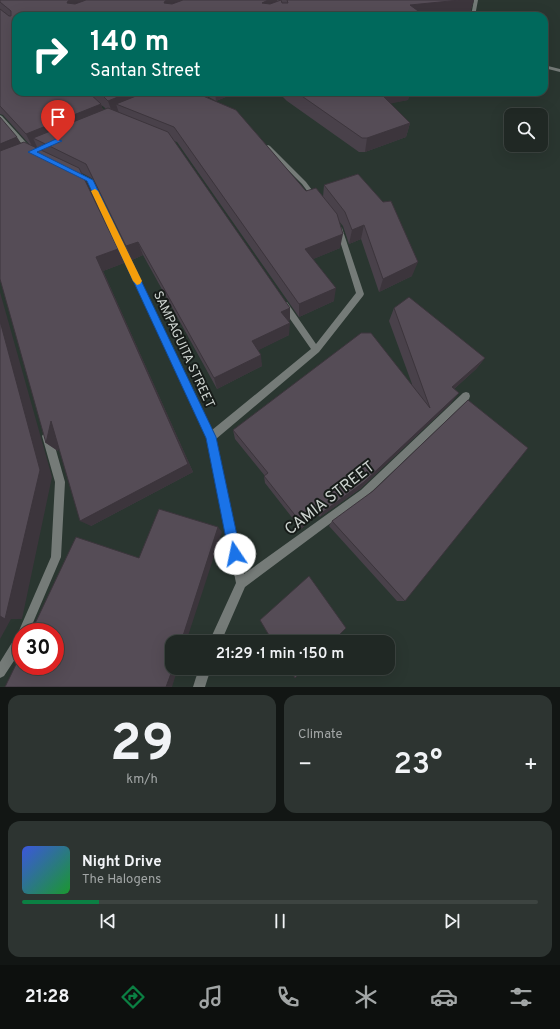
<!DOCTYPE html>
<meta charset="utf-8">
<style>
body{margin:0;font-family:Overpass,sans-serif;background:#2d3431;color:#f1f3f6;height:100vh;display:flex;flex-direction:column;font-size:15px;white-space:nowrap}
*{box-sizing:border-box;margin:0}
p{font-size:13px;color:#a2a6a6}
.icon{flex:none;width:22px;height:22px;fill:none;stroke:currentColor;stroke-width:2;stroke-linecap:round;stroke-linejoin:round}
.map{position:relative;height:687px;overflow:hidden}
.drawer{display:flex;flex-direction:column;gap:8px;padding:8px;background:#121614;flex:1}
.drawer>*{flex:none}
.banner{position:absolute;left:12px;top:12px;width:536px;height:84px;border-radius:12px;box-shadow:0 4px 16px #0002,0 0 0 1px #3d4441;background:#00695c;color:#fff;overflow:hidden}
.controls{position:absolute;left:504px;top:108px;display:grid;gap:8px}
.controls a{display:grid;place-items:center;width:44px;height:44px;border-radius:8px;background:#202824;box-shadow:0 4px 16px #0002,0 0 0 1px #3d4441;font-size:20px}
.speed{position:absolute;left:12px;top:623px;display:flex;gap:8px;font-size:20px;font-weight:700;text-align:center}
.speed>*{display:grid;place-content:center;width:52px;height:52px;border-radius:50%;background:#202824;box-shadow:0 4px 16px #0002,0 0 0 1px #3d4441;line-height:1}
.speed .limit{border:6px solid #d22;background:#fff;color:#111}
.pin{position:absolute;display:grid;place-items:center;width:34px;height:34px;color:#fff;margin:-41px -17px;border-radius:50% 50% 50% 0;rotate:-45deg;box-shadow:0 0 4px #0007}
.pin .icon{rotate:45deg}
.me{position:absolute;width:44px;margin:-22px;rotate:349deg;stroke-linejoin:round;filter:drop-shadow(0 0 3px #0008)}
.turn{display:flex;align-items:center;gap:14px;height:84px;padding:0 12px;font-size:18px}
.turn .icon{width:52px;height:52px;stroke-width:2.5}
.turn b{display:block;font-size:28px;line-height:34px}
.big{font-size:30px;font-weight:600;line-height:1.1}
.drawer .widget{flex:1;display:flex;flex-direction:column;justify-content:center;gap:6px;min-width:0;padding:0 14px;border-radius:12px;background:#2d3431}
.drawer .dial{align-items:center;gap:0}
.dial b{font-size:52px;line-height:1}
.song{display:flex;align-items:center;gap:12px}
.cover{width:48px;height:48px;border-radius:6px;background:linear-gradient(135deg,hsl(230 70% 55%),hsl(130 70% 35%))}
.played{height:4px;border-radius:2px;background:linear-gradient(90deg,#0b8043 15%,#3d4441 15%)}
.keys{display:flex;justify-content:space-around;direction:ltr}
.heat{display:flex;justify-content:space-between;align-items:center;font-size:22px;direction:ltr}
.drawer .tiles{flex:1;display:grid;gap:8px;grid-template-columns:1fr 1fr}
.widget:last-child{grid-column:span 2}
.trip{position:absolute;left:165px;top:635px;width:230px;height:40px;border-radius:12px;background:#202824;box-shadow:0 4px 16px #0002,0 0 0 1px #3d4441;font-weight:600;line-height:40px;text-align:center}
.dock{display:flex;height:64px;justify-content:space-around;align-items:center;background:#0d100e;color:#a2a6a6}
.dock .icon{width:28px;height:28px}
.dock .active{color:#0b8043}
.dock b{font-size:18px;color:#f1f3f6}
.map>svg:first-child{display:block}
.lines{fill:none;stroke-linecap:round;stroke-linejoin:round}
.minor{fill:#757b78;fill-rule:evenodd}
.wall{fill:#49414a;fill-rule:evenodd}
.shaded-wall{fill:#3c353c}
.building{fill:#554c56;stroke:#3c353c}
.route{fill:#1a73e8;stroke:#114b97}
.slow{fill:#f59e0b}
.labels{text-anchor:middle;stroke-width:4;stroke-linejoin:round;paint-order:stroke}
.street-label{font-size:13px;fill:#cdd4d0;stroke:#171c19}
.near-street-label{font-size:16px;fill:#cdd4d0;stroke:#171c19}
</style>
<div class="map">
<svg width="560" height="687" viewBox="0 0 560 687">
<rect width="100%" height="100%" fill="#2a3630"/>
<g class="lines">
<g class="minor">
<polygon points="474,0 478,0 475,16 471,16"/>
<polygon points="544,65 560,69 560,72 544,68"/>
<polygon points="0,115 2,116 32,149 32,151 28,151 0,120"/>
<polygon points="268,145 270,146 306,182 318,198 318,200 314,200 302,184 266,148 266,146"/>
<polygon points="74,170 92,180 212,430 311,349 281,306 280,304 281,302 287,302 316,344 356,293 336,228 339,226 342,228 364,294 363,296 319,352 216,439 244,574 361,490 463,393 466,392 469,393 470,396 469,399 367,496 245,587 221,642 209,642 236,583 207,437 87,181 72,173 71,172"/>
<polygon points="47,432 50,433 52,436 65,482 61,557 29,632 21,632 21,650 4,676 0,678 0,662 18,633 51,557 55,482 42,436 44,433"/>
<polygon points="199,668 211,668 205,687 193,687"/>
</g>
</g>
<g class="wall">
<path d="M0 0H474L470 12 16 16V92H238L216 101 207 96V97L306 191 323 197 324 185 358 174 412 276 379 292 361 239 349 244 343 226 338 220 340 248 313 259 334 301 299 317 177 142 174 141 290 308V320L288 321 289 335 258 350 262 366 217 389 143 255 132 260 93 179 82 173 124 263 103 271 193 472 91 526 59 446 58 451 46 443 21 143 30 145 3 115 0 114ZM101 105 104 107 106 109 103 110Z"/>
<polygon points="275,92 422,92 409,95 408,100 390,103 410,123 406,137 365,152 359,152 287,101 280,94 279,95"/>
<polygon points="394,308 485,358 476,369 454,389 451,403 360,489 320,517 317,514 301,529 265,483 264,476 265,476 235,439 233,430 412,384 389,321"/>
<polygon points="332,521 405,601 397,601 329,526"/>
</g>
<g class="shaded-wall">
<polygon points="70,0 115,0 72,16 67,3 68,1"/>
<polygon points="168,0 209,0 168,15 164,3 165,1"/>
<polygon points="268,0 277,0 277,10 262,3"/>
<polygon points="460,0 474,0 470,12 433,16 408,16 410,5"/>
<polygon points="130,92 170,92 116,104 119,113 113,115 108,101"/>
<polygon points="198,92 206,92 208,104 196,93"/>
<polygon points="215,92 238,92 216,101"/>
<polygon points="388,92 422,92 409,95 408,100 389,104 382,95"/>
<polygon points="101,104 106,119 33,138 37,147 33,148 26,134"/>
<polygon points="410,123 406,137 365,152 367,138"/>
<polygon points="17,137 26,151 0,162 0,144"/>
<polygon points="364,225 361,239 349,244 352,230"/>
<polygon points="343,234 340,248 304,263 305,249"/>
<polygon points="138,242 143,255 132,260 126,246"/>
<polygon points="118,249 124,263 103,271 193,472 91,526 80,521 96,257"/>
<polygon points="418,262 412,276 379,292 383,279"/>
<polygon points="336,288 334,301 299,317 299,304"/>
<polygon points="0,292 52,477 22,619 11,619 0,639"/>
<polygon points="290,308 290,320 281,324 281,312"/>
<polygon points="290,323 289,335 253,353 252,341"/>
<polygon points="261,355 262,366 217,389 214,378"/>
<polygon points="485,358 476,369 444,398 452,387"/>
<polygon points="459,393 451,403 360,489 320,517 323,512"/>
<polygon points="51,421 62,430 58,451 46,443"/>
<polygon points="319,508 317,514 301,529 302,524"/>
<polygon points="218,527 222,532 186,642 181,642"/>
<polygon points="173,668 178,668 172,687 166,687"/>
</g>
<g class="building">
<polygon points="0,0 70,0 68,1 67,3 75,4 86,0 168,0 165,1 164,3 172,4 183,0 268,0 262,3 270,4 281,0 282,3 288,3 287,0 460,0 410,5 425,16 16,16 16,92 88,92 101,104 26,134 0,106 0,9 9,16 11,16 11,11 0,2"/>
<polygon points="99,92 130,92 108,101"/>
<polygon points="146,92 198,92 196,93 236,110 306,191 316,188 337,214 343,234 305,249 336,288 299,304 174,127 116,104"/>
<polygon points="296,92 391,92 391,93 382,95 410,123 367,138 362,138"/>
<polygon points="108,108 168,132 290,308 281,312 290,323 252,341 261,355 214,378 138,242 126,246 86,164 33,138"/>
<polygon points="0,117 17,137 0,144"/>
<polygon points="24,142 79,168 118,249 96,257 188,464 80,521 51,421 46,443 0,279 0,151"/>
<polygon points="358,174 383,202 391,201 418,262 383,279 364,225 352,230 345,212 324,185"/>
<polygon points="409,297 485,358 452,387 459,393 364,482 323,512 319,508 302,524 264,476 268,473 233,430 361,333 371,333 430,408 394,308"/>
<polygon points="0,321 40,470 5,619 0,616"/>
<polygon points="468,400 528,448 405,601 332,521 373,491"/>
<polygon points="159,509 218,527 181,642 172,642 172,668 173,668 166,687 5,687 21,654 21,666 55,666 55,632 31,632 76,537 139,558"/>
<polygon points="309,576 346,628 332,642 273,642 260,620"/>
<polygon points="289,668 305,668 295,678"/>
</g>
<polygon class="route" points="56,139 62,141 37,152 93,180 216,437 241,554 239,558 235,560 231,558 229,554 206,438 87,181 28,152"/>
<polygon class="slow" points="95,189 98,191 142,281 140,284 137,285 133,281 91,191"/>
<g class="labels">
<g class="street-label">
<text transform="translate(185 349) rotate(65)" y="5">SAMPAGUITA STREET</text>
</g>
<g class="near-street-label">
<text transform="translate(329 497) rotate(-38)" y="6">CAMIA STREET</text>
</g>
</g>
</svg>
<div class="controls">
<a><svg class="icon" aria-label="search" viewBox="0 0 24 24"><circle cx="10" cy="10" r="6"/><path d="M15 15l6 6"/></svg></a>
</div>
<div class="speed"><div class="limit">30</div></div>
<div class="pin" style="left:58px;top:141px;background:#d93025"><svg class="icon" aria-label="arrive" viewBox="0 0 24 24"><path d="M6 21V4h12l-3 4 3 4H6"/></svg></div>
<svg class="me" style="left:235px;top:554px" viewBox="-20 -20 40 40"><circle r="19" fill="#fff"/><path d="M0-13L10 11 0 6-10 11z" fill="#1a73e8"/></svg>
<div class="trip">21:29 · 1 min · 150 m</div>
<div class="banner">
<div class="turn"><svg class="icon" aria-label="right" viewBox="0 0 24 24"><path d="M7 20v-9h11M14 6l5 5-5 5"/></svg><div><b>140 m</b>Santan Street</div></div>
</div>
</div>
<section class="drawer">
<div class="tiles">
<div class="widget dial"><b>29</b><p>km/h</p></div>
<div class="widget"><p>Climate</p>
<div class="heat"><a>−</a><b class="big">23°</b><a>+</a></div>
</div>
<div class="widget">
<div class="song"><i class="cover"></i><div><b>Night Drive</b><p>The Halogens</p></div></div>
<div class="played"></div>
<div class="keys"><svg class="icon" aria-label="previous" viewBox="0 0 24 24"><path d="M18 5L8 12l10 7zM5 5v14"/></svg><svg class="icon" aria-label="pause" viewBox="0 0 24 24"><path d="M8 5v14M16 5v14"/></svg><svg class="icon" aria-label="next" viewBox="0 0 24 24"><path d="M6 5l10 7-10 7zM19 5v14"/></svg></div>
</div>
</div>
</section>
<nav class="dock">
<b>21:28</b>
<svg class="icon active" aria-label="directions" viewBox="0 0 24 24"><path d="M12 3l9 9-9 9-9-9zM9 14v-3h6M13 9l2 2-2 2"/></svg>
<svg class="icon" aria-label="music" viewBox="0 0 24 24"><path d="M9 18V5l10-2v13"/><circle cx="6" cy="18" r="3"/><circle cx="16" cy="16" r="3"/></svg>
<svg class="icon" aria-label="phone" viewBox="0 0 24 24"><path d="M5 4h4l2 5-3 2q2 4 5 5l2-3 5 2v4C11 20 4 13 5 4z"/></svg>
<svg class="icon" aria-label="climate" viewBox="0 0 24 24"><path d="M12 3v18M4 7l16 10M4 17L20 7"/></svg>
<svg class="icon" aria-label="car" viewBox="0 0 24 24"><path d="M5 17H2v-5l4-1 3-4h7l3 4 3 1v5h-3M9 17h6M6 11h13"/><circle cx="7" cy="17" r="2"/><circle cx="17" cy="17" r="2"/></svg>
<svg class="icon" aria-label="filters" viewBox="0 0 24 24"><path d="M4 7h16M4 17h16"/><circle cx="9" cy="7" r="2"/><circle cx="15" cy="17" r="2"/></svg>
</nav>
